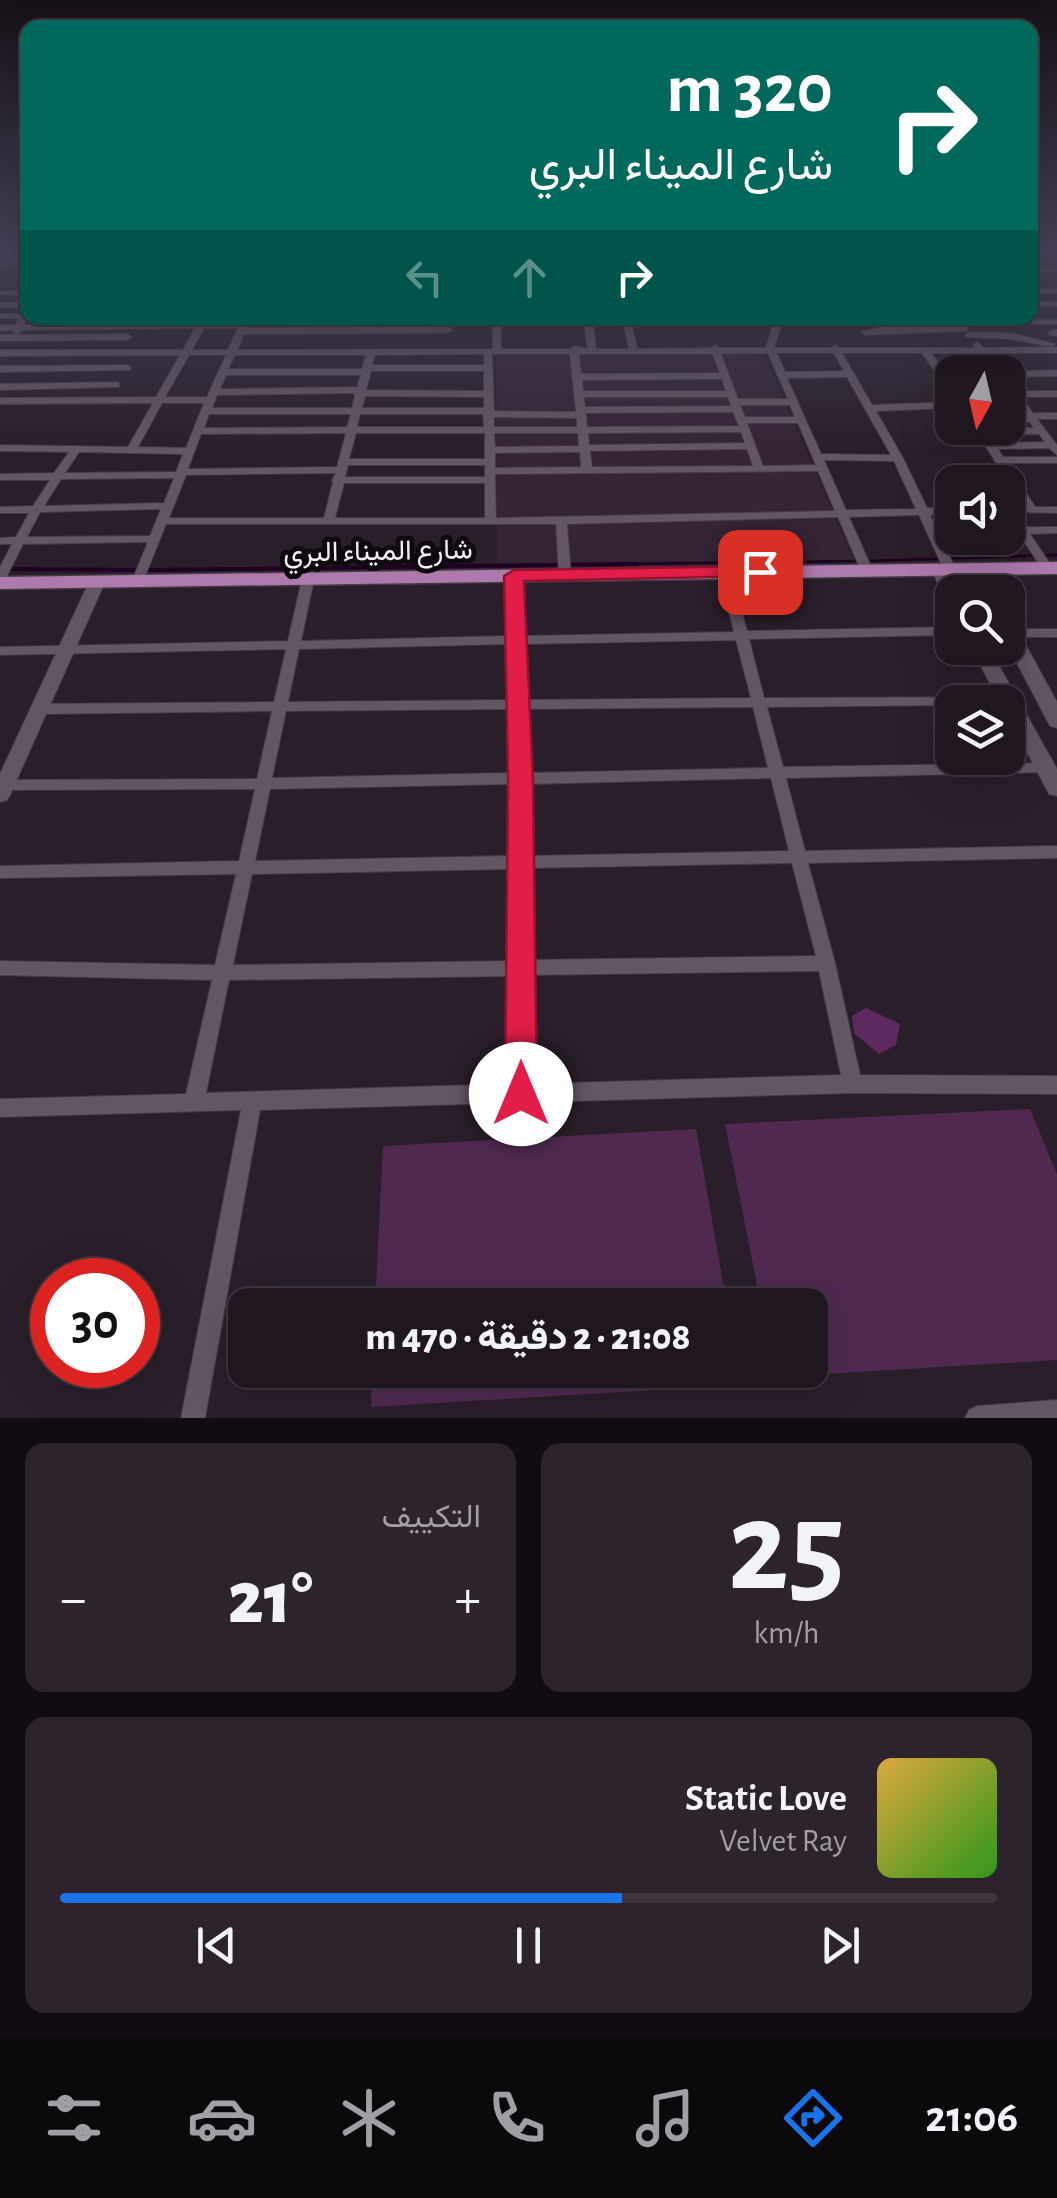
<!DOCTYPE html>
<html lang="ar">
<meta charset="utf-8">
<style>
body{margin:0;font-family:"Alegreya Sans",Vazirmatn,sans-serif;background:#2c232c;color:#f1f3f6;direction:rtl;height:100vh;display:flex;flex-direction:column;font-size:38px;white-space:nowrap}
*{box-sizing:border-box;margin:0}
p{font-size:32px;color:#a19fa4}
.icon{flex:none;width:55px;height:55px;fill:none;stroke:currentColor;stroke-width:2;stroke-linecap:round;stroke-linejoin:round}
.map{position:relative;height:1418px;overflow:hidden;direction:ltr}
.panel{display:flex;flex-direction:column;gap:25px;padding:25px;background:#110c11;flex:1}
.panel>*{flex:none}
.top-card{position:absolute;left:20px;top:20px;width:1018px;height:305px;border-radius:20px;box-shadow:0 10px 40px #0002,0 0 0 2px #3c353d;direction:rtl;background:#00695c;color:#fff;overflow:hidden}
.needle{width:65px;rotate:188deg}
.buttons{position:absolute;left:935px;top:355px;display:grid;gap:20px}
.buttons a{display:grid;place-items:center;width:90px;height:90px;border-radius:20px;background:#1f161f;box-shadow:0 10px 40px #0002,0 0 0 2px #3c353d;font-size:50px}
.speed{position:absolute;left:30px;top:1258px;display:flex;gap:20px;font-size:50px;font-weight:700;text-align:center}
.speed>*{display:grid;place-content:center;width:130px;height:130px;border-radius:50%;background:#1f161f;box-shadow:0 10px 40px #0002,0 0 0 2px #3c353d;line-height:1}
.speed .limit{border:15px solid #d22;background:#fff;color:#111}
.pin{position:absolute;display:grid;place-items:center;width:85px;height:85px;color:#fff;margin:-42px;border-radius:20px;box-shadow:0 5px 15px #0006}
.me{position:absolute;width:110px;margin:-55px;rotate:0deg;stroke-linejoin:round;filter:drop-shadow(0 0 8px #0008)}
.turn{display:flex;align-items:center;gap:35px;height:210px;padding:0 40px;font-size:45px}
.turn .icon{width:130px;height:130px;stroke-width:2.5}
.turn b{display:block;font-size:70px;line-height:85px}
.lanes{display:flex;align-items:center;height:95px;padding:0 40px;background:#0003;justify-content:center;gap:50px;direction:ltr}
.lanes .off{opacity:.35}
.big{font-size:75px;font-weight:800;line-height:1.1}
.panel .widget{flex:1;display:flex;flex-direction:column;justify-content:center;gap:15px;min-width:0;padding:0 35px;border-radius:20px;background:#2c232c}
.panel .dial{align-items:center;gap:0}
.dial b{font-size:130px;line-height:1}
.song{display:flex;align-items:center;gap:30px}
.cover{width:120px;height:120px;border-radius:15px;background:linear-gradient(135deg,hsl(40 70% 55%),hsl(110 70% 35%))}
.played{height:10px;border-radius:5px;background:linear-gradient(90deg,#1a73e8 60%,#3c353d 60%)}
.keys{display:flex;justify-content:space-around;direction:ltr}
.heat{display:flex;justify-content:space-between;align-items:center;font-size:55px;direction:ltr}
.panel .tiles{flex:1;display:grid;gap:25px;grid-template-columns:1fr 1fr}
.widget:last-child{grid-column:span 2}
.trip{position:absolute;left:228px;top:1288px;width:600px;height:100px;border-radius:20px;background:#1f161f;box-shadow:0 10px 40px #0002,0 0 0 2px #3c353d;font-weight:800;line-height:100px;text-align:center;direction:rtl}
.tab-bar{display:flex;height:160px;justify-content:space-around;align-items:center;background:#0c090c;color:#a19fa4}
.tab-bar .icon{width:70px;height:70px}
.tab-bar .on{color:#1a73e8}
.tab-bar b{font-size:45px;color:#f1f3f6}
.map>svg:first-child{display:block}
.built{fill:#342434}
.green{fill:#4f2950}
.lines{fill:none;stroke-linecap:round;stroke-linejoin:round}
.stream-far1{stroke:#1f0022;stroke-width:2.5}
.stream{stroke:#1f0022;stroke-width:4}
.building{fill:#5d295f}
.minor-casing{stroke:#433b43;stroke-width:2}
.tertiary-casing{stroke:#433b43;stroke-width:2}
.secondary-casing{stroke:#433b43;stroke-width:2}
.trunk-casing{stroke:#433b43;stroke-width:3}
.minor{fill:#635663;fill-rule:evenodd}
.tertiary{fill:#635663;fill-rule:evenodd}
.secondary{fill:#635663;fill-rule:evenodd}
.trunk{fill:#ae7aae;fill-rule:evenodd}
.route{fill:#e11d48;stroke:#92132f;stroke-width:2.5}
.labels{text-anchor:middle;stroke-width:10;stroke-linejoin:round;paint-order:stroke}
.street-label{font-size:28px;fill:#f6eef6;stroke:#0e0a0e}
</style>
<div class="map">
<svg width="1057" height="1418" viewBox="0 0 1057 1418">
<rect width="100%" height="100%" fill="#291e29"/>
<polygon class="built" points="762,350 855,562 497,564 496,353"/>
<g class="green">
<polygon points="1030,1109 1057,1174 1057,1360 775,1377 774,1370 810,1370 810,1305 761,1305 725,1124"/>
<polygon points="696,1129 727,1305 375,1305 383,1146"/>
<polygon points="372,1370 738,1370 741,1385 371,1407"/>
</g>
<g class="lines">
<g class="stream-far1">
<polyline points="867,561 1057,555"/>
<polyline points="440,566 857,561"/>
</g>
<g class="stream">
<polyline points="0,569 138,570"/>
<polyline points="147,570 637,564"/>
</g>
</g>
<polygon class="building" points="866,1008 900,1024 896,1045 879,1054 854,1033 852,1016"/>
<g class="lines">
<g class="minor-casing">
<g id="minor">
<rect x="1030" y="267" width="27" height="4"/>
<rect x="1030" y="289" width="27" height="4"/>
<rect x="0" y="291" width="28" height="4"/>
<path d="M28 302V318H31H27L24 325 198 323 204 318 208 320 207 323H241L243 318H251L246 328 448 327 452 330 448 333 244 334 237 350 493 349V318H731V322H631L637 349 711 348 715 345 719 348H766L775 318H783L774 348H831L835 345 839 348H975L973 345 977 342 984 348 1057 347V353H988L1002 372H994L979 353H931L952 383V392L949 391 922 353H842L872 405 952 402V408L876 411 903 458 927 508H952V514L930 515 956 570 950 574 944 570 919 515 849 517 873 571 867 575 861 571 838 517 567 524 571 575 565 579 559 575 556 524H166L142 584H134L132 581 148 542 23 544 6 578 0 582V567L12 544H0V538L16 537 29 513H0V507L33 506 50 480H0V474L54 473 69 452 0 451V445L128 447 153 403 0 404V398L156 397 180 355 0 356V350H183L195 328 22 330 18 335 128 334 132 337 128 340 0 341V335H16L13 333 14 330 0 331V325H16L18 318H0V314H20L23 307H0V303ZM501 322H584L588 349 574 346 570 349H501ZM593 322H623L629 349H596ZM204 328H238L228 350H192ZM768 353 788 399H738L721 354ZM777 353H834L844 371 785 372ZM484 354V365H372L375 355ZM492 354H570L576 412 494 411ZM579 354H713L720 373 581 374ZM189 355H226L207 397H165ZM235 355H366L362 369H228ZM371 371H484V391L366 390ZM226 375H361L357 387 220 389ZM847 377 891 455 821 454 787 378ZM722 379 726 391H583L582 380ZM353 393 355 395 352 408H212L217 395ZM365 396 484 397V408H362ZM584 397H728L731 406 585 407ZM162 403H204L186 448 138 447ZM740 405H790L795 417H745ZM733 412 739 426 587 427 586 413ZM209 414H351L347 427 204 428ZM360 414H483L484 427H357ZM494 417 577 418V427H494ZM747 423H798L816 465 763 466ZM741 432 745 443 589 445 588 433ZM346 433 337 467 188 469 201 434ZM356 433H485V459H349ZM494 433H578L579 446 495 447ZM747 449 753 466 592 467 590 451ZM79 452 183 454 176 472 65 473ZM580 452 581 467 495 468V453ZM824 460 894 461 916 509 846 510ZM348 465H485V477H345ZM818 471 835 511 496 518 495 474ZM336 473 332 480 333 482 324 518H169L186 475ZM174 478 164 503 44 506 61 479ZM344 483H485V518H335ZM161 509 150 536 27 537 40 512Z"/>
<rect x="1030" y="302" width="27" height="4"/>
<polygon points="855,318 1057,320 1057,324 958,323 954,320 858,321 855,321"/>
<path d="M965 326 968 327V331L865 335 861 332C886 323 936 327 965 326Z"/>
<polygon points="1053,330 1057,330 1057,336 1050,335 1049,333"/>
<polygon points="969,332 1011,333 1055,344 1051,347 1011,339 966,337 965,335"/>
<polygon points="127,365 131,368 130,370 0,372 0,366"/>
<polygon points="1057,370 1057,376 1008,377 1008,372 1005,372"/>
<polygon points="116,382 119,383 119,387 0,390 0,384"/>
<path d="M1008 383 1017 391H1057V397H1021L1033 413H1057V419H1037L1057 445V455L1049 448 998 449 1003 457H1057V463H1007L1035 507H1057V513L1019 512V508L1024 507 974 428H1034L1030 422H1008V416H1025L1011 397H1008ZM1039 434 1045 442 994 443 988 435Z"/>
<polygon points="1008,507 1012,508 1025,527 1057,527 1057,533 1030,534 1053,568 1051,570 1043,570 1019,534 1008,534 1008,528 1014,528 1008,517"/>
<path d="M725 568 731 572 747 631 952 627V635L749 639 764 698 1015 697 1017 700 1015 703 1010 705 1008 702H952V705L767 707 783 767 1051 763 1053 767 1051 771 1046 772 786 778 805 851 1057 846V858L808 863 835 963 860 1075 1057 1076V1094L852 1093 260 1110 205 1418H181L241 1110 0 1117V1099L186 1094 212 980 0 975V961L215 965 236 874 0 878V866L239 861 255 789 0 790V780L257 779 272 711 37 714 30 709 37 704 274 702 286 649 0 655V647L288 641 302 579 308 575 314 579 301 641 509 636 508 576 514 572 520 576 522 636 734 632 719 572ZM736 640 751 698 524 700 522 644ZM510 644 511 700 288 702 299 649ZM753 707 768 768 527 773 525 709ZM511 709 513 773 272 778 286 711ZM771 778 789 851 528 856 527 784ZM513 784 512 856 255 861 270 789ZM792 863 816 956 529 960 528 868ZM512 869V961L233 965 252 874ZM819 971 841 1075 530 1084 529 975ZM512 976 511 1084 206 1093 229 980Z"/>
<polygon points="1010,629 1057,629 1057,637 1010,637 1008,636 1008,630"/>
<polygon points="1057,1400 1057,1418 965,1418 969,1410 977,1406"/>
</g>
</g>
<g class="tertiary-casing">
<g id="tertiary">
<polygon points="1057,252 1057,258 1030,259 1030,253"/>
<rect x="0" y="261" width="28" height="6"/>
<polygon points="97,577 105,582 10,795 7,800 0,802 0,774 89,582"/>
</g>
</g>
<g class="secondary-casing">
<g id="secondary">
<polygon points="979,564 988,569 998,592 981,592 970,569"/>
<polygon points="941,565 950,570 960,592 952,592 952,600 943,595 932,570"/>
<polygon points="1008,623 1017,629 1057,702 1057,728 1050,726 1008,646"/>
<polygon points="971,648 989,648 1057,769 1057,796 1049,794 1008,716 1008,702 1000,702"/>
</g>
</g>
<g class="trunk-casing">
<polygon id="trunk" points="1057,562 1057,574 0,589 0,577"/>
</g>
<use href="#minor" class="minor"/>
<use href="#tertiary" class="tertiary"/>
<use href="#secondary" class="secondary"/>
<use href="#trunk" class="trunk"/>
</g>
<linearGradient id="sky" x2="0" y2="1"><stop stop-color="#171017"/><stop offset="0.56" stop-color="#434154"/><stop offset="1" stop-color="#434154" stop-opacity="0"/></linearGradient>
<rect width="1057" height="451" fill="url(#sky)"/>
<polygon class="route" points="760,566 770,572 767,576 524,581 533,779 537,1094 532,1104 521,1109 510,1104 505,1094 508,779 504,576 514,570"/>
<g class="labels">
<g class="street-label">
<text transform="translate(378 550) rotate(-1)" y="10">شارع الميناء البري</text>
</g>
</g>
</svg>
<div class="buttons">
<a><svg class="needle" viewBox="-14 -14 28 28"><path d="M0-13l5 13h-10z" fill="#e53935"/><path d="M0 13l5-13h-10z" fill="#a19fa4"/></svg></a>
<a><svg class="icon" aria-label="sound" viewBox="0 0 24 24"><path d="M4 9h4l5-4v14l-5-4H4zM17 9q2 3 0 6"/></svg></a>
<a><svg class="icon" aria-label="search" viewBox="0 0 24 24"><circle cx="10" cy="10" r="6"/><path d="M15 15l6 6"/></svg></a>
<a><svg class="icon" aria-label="layers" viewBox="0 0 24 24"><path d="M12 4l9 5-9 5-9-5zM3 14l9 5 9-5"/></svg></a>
</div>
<div class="speed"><div class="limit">30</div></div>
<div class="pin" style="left:760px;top:572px;background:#d93025"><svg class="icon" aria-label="arrive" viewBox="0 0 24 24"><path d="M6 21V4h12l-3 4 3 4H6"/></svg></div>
<svg class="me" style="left:521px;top:1094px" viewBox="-20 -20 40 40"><circle r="19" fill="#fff"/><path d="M0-13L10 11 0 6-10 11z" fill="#e11d48"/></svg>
<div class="trip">21:08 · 2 دقيقة · 470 m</div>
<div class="top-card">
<div class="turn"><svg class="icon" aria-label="right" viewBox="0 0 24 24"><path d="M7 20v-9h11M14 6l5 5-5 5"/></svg><div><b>320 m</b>شارع الميناء البري</div></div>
<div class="lanes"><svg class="icon off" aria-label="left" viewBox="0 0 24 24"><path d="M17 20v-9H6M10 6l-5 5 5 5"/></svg><svg class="icon off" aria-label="ahead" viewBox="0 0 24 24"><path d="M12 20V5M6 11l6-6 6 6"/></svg><svg class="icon" aria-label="right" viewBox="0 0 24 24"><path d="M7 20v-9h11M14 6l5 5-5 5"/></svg></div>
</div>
</div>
<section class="panel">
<div class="tiles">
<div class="widget dial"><b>25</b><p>km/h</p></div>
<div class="widget"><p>التكييف</p>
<div class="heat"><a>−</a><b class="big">21°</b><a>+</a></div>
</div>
<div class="widget">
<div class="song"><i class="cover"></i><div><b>Static Love</b><p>Velvet Ray</p></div></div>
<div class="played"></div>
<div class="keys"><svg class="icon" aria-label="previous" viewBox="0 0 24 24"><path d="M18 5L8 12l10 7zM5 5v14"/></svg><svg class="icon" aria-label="pause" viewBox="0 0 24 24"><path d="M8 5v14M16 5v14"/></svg><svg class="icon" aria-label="next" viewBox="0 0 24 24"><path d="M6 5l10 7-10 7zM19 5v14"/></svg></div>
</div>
</div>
</section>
<nav class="tab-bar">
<b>21:06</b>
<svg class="icon on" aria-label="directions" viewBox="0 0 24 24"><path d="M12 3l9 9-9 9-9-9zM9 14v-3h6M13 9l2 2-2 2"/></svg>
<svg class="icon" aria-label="music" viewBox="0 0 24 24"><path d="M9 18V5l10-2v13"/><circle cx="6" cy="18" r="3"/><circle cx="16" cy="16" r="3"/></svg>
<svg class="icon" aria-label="phone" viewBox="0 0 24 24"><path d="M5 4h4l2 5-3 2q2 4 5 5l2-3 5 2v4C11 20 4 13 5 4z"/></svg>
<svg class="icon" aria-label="climate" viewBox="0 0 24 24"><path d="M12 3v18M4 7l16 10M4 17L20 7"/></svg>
<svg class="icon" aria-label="car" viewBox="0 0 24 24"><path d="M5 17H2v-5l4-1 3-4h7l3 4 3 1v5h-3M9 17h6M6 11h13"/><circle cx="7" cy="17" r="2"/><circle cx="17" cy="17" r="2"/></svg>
<svg class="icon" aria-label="filters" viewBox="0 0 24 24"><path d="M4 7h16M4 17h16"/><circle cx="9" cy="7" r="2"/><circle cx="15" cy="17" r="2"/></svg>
</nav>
